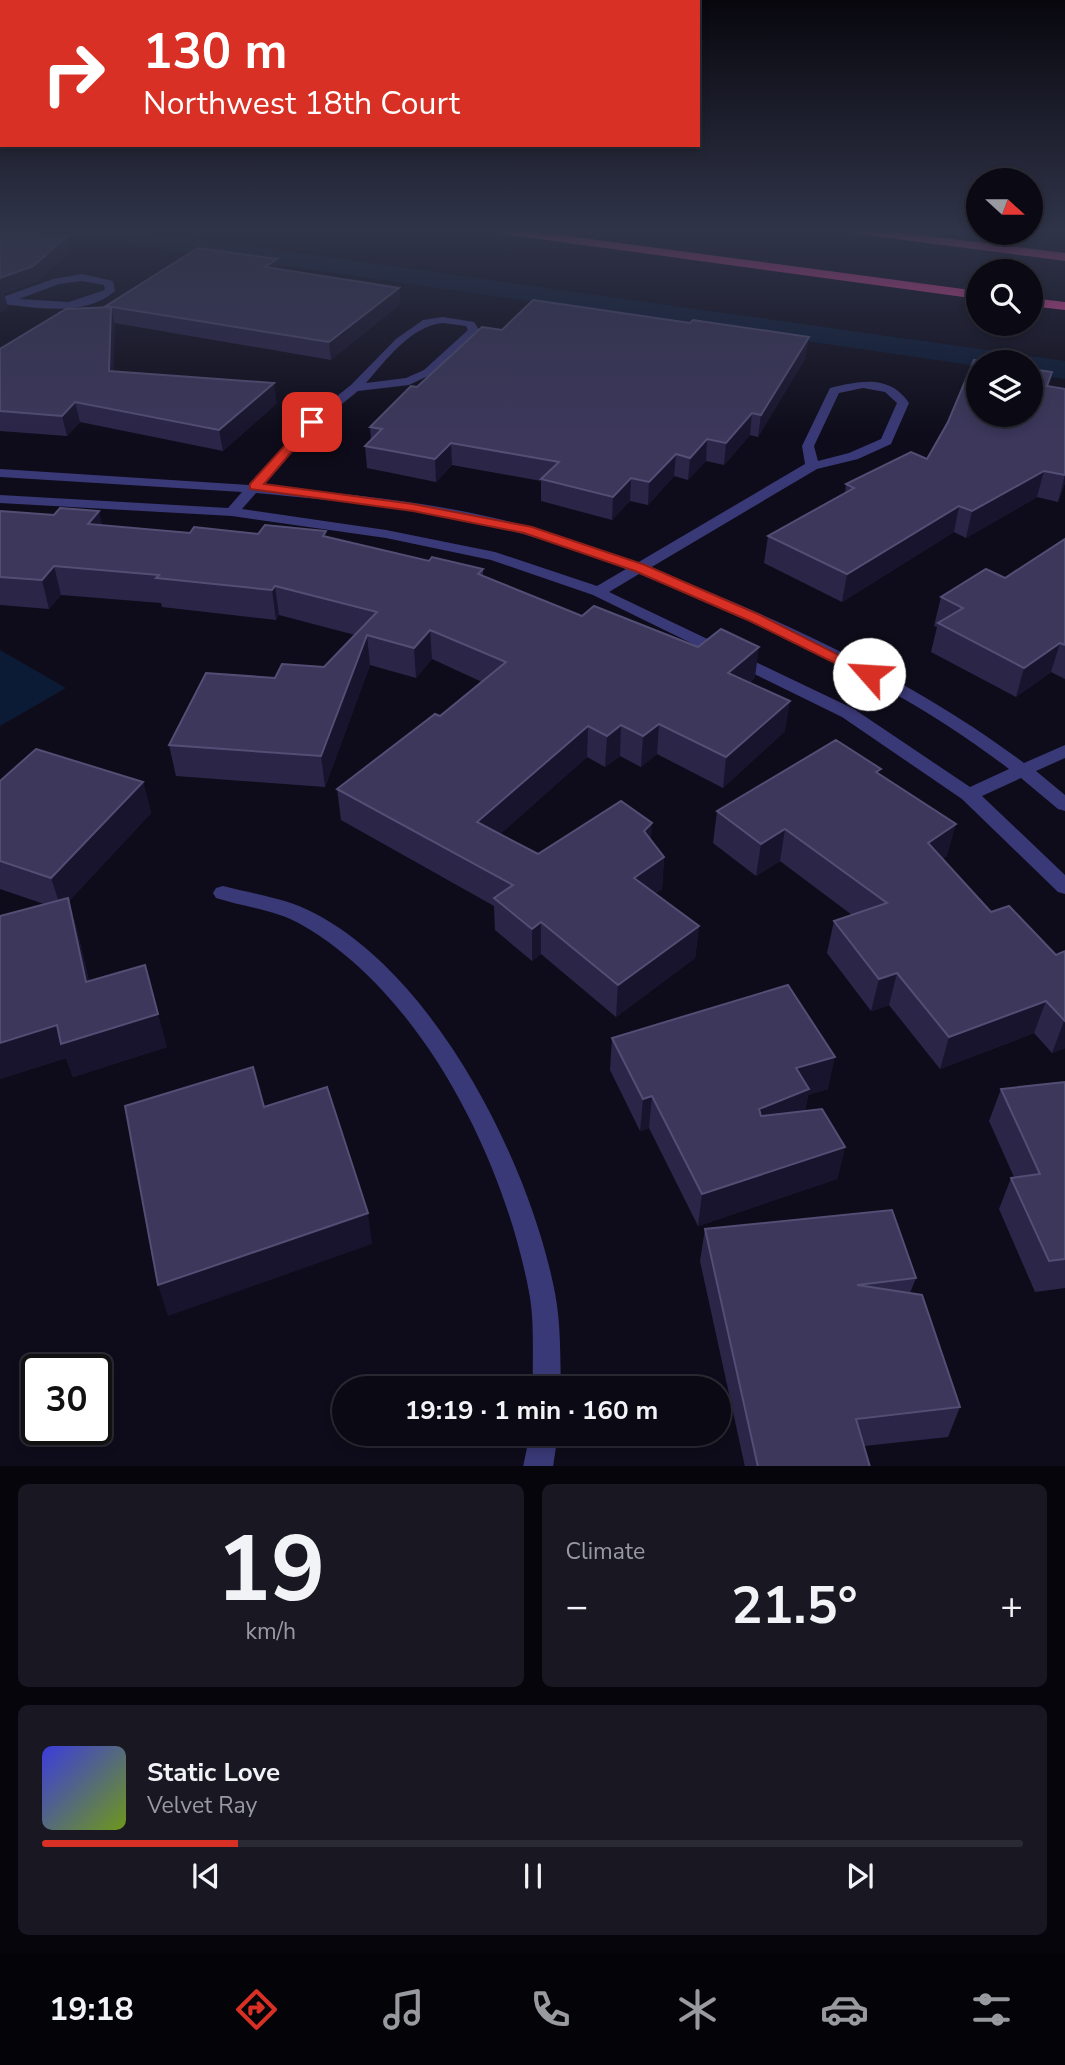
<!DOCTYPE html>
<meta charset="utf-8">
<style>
body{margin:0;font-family:"Nunito Sans",sans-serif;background:#181722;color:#f1f3f6;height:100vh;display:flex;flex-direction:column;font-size:26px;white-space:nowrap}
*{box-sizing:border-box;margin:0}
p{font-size:23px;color:#999aa0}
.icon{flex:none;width:38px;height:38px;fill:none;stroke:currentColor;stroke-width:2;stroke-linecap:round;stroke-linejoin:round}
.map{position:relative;height:1466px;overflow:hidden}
.details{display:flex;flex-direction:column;gap:18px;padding:18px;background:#06050b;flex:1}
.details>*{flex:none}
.guide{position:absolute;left:0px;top:0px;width:700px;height:147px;box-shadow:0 4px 10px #0003,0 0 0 2px #2a2a34;background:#d93025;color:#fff;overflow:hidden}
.needle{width:46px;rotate:111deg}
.tools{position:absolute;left:966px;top:168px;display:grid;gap:14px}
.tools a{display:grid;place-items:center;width:77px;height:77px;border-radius:50%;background:#0a0914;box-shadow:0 4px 10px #0003,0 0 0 2px #2a2a34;font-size:35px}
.speed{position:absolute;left:21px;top:1354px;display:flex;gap:14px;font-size:35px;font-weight:700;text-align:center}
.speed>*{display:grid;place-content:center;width:91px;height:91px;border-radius:50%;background:#0a0914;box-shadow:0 4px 10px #0003,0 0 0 2px #2a2a34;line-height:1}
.speed .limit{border:4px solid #111;border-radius:10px;background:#fff;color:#111}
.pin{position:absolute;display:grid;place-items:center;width:60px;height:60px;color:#fff;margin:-30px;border-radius:14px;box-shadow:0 4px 10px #0006}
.me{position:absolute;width:77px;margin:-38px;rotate:296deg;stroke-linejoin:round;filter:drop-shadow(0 0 5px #0008)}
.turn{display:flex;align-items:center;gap:24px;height:147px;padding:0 28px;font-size:32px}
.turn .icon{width:91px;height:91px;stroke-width:2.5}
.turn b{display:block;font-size:49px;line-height:60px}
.big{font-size:52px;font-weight:700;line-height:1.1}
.details .widget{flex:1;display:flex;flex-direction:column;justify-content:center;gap:10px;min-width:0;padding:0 24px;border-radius:10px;background:#181722}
.details .dial{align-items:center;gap:0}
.dial b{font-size:91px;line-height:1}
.song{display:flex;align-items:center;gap:21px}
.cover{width:84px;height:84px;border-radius:10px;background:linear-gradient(135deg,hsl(240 70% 55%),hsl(80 70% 35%))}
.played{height:7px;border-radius:4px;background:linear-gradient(90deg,#d93025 20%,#2a2a34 20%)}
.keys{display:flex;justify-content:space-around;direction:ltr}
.heat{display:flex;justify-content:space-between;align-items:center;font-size:38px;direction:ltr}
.details .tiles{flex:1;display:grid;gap:18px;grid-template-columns:1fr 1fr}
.widget:last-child{grid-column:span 2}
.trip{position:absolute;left:332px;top:1376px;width:399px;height:70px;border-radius:35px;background:#0a0914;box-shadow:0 4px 10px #0003,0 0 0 2px #2a2a34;font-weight:700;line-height:70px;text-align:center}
.tabs{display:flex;height:112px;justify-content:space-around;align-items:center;background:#040408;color:#999aa0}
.tabs .icon{width:49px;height:49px}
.tabs .current{color:#d93025}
.tabs b{font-size:32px;color:#f1f3f6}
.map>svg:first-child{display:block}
.water{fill:#0b1b35}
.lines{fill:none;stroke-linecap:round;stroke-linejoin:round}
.canal{fill:#0b1b35;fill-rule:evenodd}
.street{fill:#3a3977;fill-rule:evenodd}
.highway{fill:#f54aa1;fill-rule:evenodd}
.wall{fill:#2b2548}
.shaded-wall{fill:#18142d}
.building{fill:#3c375b;stroke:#534e74;stroke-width:2}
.route{fill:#d93025;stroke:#8d1f18;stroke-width:2}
</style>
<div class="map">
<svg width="1065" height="1467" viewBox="0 0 1065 1467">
<rect width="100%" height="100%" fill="#0e0c1a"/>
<polygon class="water" points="0,650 66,688 0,726"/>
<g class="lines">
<polygon class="canal" points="72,230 136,230 1008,353 1021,359 1031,356 1065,361 1065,379 1031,374 1031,362 978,362 978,366 84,237 76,235"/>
<g class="street">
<path d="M82 274 113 281 115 291C84 318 37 307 0 304V298L53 279ZM82 281 104 285 105 290 69 302 19 299 59 284Z"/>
<path d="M443 317 474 322 480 331 432 374 409 385 358 391 316 425 263 486C338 493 416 500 490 517 540 528 589 545 637 563L805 464 802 446 830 388C860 381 889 374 909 403L891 444 858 459 817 469 650 568C779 619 913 679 1024 763L1065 745V758L1036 771 1065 795V811L1058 809 1021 778 982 796 1065 875V894L1058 892 962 799 842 717 593 595 491 560 386 538 232 516 0 503V495L228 508 242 492 0 477V469L249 485 308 419 351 385 396 339 423 320ZM443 323 466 326 468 330 424 370 406 378 366 383C385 361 412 325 443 323ZM863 388 885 392 897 403 881 439 849 453 818 461 814 446 839 393ZM256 493C338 501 424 508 505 529 546 540 586 554 626 569L597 586 495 552 386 530 242 509ZM639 574C767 626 900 685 1009 769L970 787 854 709 609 592Z"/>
<path d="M223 886C253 894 286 898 314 913 435 975 530 1163 555 1293 561 1324 560 1356 561 1388H533C532 1356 535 1323 529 1292 504 1159 422 994 302 925 277 910 244 907 216 898L213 893 216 888Z"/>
<polygon points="530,1433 558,1433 553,1467 523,1467"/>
</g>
<g class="highway">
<polygon points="490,230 523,230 978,291 978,299 496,233"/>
<polygon points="845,230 880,230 1065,253 1065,261 851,233"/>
<polygon points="1031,298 1065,302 1065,310 1031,306"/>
</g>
</g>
<g class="wall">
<polygon points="277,259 278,269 399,288 400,304 331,360 114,323 113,372 277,403 223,451 80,422 67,436 0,431 0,349 107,307 106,306"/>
<polygon points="502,330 806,357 758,437 750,435 724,465 706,461 688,480 674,476 648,505 630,501 612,520 541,501 541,481 452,465 436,482 367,468 365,446 371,440 370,427 417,387"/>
<polygon points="1048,386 1064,430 1065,483 1058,502 1037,497 966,538 954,532 842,602 764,563 768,536 845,493 846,484 927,459"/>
<polygon points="0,511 54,515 99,511 102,526 190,533 258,534 327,537 429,561 483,569 483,576 582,616 755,677 750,682 785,731 723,788 657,754 641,767 620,756 605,767 587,757 500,834 538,854 651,840 664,857 662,889 655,893 699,926 695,958 616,1017 541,954 532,961 495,930 494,906 341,820 337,789 440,716 482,682 432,659 416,678 370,665 325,787 176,776 169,745 275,678 324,667 355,635 279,615 276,620 162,607 161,603 61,595 49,609 0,605"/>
<polygon points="1065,539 1065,679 1051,672 1016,697 931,652 937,627 934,626 941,597 1005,578"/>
<polygon points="879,774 947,856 942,859 991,912 1056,955 1065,951 1065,1048 1052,1053 1034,1033 940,1069 889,1005 871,1011 827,953 834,921 852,915 780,861 756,876 713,843 717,811"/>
<polygon points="0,781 143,782 151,813 69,901 77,930 89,981 167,1047 73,1077 66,1058 0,1079 0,916 44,904 0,889"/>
<polygon points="612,1038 828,1089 808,1095 805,1111 845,1147 837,1179 698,1226 649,1128 640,1131 610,1070"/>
<polygon points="1065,1082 1065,1288 1035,1292 999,1209 1011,1178 1014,1177 989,1121 1001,1089"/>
<polygon points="705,1229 916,1278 910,1293 960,1407 948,1437 864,1446 870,1467 745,1467 700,1261"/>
</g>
<g class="shaded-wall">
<polygon points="67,236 71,252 36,282 4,294 8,307 0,314 0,278"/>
<polygon points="277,259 278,275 265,267"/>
<polygon points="399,288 400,304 331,360 329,342"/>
<polygon points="111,307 115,326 113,391 109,371"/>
<polygon points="809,337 806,357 758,437 761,415"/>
<polygon points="274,383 277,403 223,451 219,430"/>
<polygon points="75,402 80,422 67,436 62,416"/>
<polygon points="752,413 750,435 724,465 726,443"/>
<polygon points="707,439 706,461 688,480 690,458"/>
<polygon points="451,443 452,465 436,482 435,459"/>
<polygon points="676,454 674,476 648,505 649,482"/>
<polygon points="1044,471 1037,497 966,538 972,511"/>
<polygon points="1065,475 1065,483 1058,502"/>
<polygon points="631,478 630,501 612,520 613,497"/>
<polygon points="959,506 954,532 842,602 847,574"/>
<polygon points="99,511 105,539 88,524"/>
<polygon points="54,566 61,595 49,609 42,580"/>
<polygon points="275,586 279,615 276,620 272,590"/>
<polygon points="430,630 432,659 416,678 414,648"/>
<polygon points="367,635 370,665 325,787 321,756"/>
<polygon points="1060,643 1051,672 1016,697 1024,668"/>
<polygon points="759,647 755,677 725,703 728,673"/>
<polygon points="790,701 785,731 723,788 726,757"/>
<polygon points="659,724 657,754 641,767 643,736"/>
<polygon points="621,725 620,756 605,767 607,736"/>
<polygon points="588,726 587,757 478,854 477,822"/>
<polygon points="143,782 151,813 69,901 77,930 96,1014 51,878"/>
<polygon points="652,823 650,855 644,831"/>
<polygon points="956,824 947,856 920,875 928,843"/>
<polygon points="785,829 780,861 756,876 761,844"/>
<polygon points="664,857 662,889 632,910 634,878"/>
<polygon points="541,922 541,954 532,961 532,929"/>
<polygon points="699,926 695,958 616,1017 618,985"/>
<polygon points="145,965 167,1047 73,1077 66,1058 0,1079 0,1043"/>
<polygon points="897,973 889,1005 871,1011 879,979"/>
<polygon points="1046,1001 1034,1033 940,1069 949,1037"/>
<polygon points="1064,1021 1065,1021 1065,1048 1052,1053"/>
<polygon points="835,1057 828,1089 808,1095 803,1122 753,1141 759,1109 796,1068"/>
<polygon points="652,1096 649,1128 640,1131 643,1099"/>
<polygon points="845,1147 837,1179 698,1226 702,1194"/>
<polygon points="368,1213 372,1244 168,1316 158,1285"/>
</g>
<g class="building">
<polygon points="0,230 36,231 32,235 67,236 33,266 0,278"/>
<polygon points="198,248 277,259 265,267 399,288 329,342 106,306"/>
<polygon points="533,300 690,323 693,320 809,337 761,415 752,413 726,443 707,439 690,458 676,454 649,482 631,478 613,497 541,479 559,462 451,443 435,459 365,446 382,429 370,427 411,386 417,387 482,327 502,330"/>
<polygon points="111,307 109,371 274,383 219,430 75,402 62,416 0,411 0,349 66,309"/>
<polygon points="974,360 989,362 978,362 978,415 1031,415 1031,369 1052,372 1047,386 1065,389 1065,475 1044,471 972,511 959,506 847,574 768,536 854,488 846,484 911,452 927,459 948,422"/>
<polygon points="60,508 99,511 88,524 190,533 194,527 258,534 265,525 326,531 323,536 429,561 432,557 483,569 478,574 582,616 594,606 698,647 721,629 759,647 728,673 790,701 726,757 659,724 643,736 621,725 607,736 588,726 477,822 538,854 621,801 652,823 644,831 664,857 634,878 699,926 618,985 541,922 532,929 494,898 513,885 337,789 435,714 440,716 506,662 430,630 414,648 367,635 321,756 169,745 206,673 275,678 282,664 324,667 377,612 275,586 272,590 156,578 159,575 54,566 42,580 0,577 0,511 54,515"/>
<polygon points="1065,539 1065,645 1060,643 1024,668 938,623 963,608 941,597 986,569 1005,578"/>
<polygon points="836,740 881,769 876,772 956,824 928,843 991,912 1009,906 1056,955 1065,951 1065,1021 1046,1001 949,1037 897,973 879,979 834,921 887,903 785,829 761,844 717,811"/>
<polygon points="36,749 143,782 51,878 0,861 0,781"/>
<polygon points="68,898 86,982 145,965 158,1014 61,1044 57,1025 0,1043 0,916"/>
<polygon points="788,985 835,1057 796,1068 809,1089 759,1109 761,1116 822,1109 845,1147 702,1194 652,1096 643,1099 612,1038"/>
<polygon points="253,1067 264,1107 327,1087 368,1213 158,1285 125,1106"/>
<polygon points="1065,1082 1065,1259 1049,1261 1011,1178 1040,1174 1001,1089"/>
<polygon points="892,1210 916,1278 857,1285 922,1295 960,1407 856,1419 870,1467 758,1467 705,1229"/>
</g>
<linearGradient id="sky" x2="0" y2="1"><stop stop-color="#08070e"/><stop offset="0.53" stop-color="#303449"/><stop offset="1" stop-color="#303449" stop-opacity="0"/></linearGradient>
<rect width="1065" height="436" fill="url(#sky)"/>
<polygon class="route" points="308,420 317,422 264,484 413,504 532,527 645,565 760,615 876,674 869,678 863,677 750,621 635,571 524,533 413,511 250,489 250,484"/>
</svg>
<div class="tools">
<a><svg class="needle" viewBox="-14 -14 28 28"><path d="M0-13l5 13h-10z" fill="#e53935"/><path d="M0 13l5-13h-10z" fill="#999aa0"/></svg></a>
<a><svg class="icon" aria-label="search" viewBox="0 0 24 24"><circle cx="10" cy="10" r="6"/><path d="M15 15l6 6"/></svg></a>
<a><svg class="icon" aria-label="layers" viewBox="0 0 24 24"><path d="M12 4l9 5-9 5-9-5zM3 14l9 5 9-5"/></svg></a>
</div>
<div class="speed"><div class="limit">30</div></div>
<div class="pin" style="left:312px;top:422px;background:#d93025"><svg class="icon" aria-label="arrive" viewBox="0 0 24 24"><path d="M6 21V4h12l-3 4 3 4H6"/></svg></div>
<svg class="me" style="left:869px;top:674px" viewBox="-20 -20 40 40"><circle r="19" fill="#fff"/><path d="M0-13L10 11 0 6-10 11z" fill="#d93025"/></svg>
<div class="trip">19:19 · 1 min · 160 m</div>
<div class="guide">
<div class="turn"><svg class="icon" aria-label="right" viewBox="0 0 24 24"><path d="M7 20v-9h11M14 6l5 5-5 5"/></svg><div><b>130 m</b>Northwest 18th Court</div></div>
</div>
</div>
<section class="details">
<div class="tiles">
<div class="widget dial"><b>19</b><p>km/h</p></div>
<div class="widget"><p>Climate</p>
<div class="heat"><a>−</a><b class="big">21.5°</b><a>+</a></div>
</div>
<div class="widget">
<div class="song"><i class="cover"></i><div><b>Static Love</b><p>Velvet Ray</p></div></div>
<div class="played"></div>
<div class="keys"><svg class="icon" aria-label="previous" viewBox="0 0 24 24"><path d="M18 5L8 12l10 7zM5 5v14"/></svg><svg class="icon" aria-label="pause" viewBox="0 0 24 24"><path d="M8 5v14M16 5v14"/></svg><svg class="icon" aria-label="next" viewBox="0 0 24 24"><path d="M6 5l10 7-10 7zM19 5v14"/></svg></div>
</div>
</div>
</section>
<nav class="tabs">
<b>19:18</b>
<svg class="icon current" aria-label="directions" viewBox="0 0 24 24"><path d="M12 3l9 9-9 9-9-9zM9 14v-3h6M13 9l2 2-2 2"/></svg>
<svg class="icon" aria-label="music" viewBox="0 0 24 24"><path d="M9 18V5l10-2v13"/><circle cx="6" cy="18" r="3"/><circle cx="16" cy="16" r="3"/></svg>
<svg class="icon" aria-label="phone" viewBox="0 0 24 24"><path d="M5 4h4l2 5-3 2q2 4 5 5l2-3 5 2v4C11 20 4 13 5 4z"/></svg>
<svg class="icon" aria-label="climate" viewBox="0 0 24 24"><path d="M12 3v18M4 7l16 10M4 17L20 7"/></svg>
<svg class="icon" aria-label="car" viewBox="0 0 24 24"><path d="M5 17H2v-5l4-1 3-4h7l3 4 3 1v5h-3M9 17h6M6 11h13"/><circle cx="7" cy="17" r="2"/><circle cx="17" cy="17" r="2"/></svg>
<svg class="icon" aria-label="filters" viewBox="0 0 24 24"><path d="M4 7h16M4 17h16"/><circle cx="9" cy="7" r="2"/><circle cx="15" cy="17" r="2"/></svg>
</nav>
